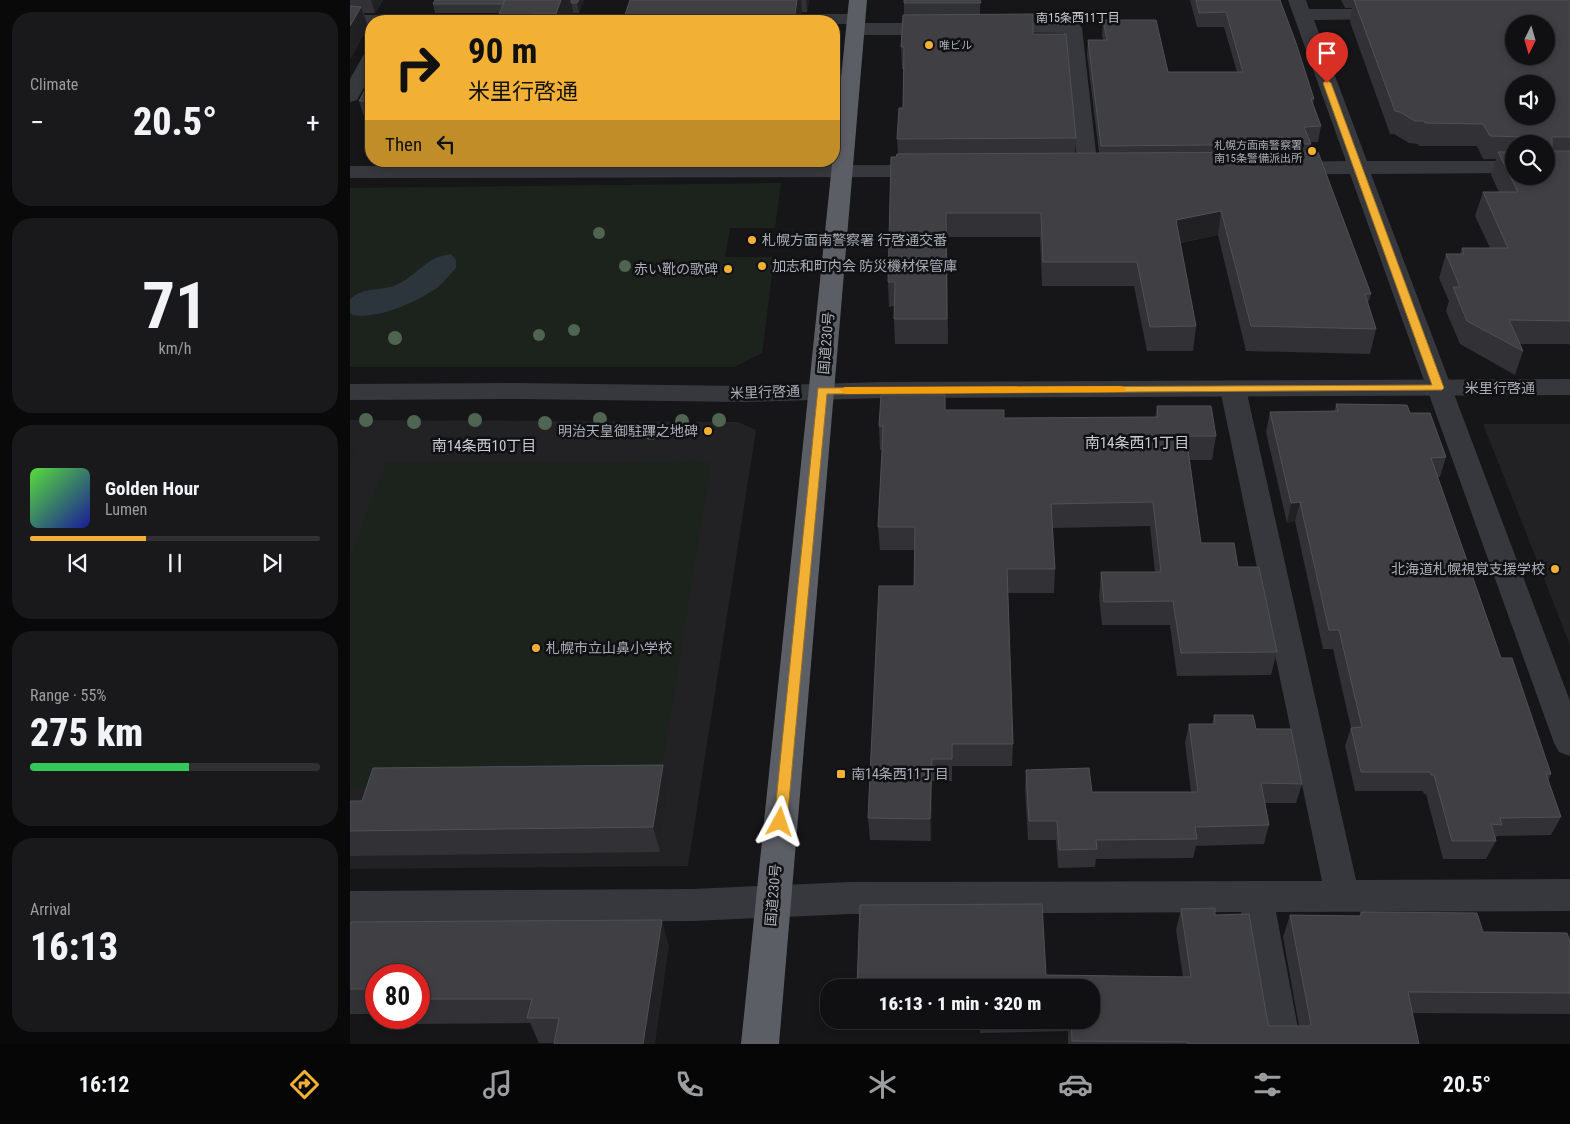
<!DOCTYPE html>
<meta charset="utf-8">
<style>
body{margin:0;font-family:"Roboto Condensed","Noto Sans JP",sans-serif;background:#19191b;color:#f1f3f6;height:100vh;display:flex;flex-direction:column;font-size:19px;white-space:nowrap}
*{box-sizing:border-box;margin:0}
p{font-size:16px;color:#9c9d9f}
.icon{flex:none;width:28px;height:28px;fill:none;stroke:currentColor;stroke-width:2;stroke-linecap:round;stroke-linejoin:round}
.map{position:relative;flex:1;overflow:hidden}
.side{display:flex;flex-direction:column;gap:12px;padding:12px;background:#09090a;width:350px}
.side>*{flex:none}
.top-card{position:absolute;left:15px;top:15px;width:475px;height:152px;border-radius:20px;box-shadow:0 2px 8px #0003,0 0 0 1px #303032;background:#f2b134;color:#111;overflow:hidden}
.needle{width:32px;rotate:185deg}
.fabs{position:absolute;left:1155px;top:15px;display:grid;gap:10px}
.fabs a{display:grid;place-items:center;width:50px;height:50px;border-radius:50%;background:#101012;box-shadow:0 2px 8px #0003,0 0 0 1px #303032;font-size:25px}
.speed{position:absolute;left:15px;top:964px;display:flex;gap:10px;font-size:25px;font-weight:700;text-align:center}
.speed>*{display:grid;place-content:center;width:65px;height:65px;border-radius:50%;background:#101012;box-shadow:0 2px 8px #0003,0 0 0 1px #303032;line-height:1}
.speed .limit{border:8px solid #d22;background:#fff;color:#111}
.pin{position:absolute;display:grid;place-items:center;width:42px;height:42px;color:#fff;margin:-51px -21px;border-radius:50% 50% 50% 0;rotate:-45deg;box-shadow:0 0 5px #0007}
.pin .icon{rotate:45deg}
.me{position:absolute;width:55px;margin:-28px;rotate:5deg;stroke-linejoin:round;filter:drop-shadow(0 0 4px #0008)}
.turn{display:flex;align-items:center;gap:18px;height:105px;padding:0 20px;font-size:22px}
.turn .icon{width:65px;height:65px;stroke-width:2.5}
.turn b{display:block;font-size:35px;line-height:42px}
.then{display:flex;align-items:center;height:48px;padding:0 20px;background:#0003;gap:10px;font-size:19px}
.big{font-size:38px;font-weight:800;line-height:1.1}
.side .card{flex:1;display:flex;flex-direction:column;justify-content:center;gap:8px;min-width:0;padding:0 18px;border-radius:20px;background:#19191b}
.side .dial{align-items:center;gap:0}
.dial b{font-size:65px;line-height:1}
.song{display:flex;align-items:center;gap:15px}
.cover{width:60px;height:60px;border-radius:8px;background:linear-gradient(135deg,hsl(110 70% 55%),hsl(240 70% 35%))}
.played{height:5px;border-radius:2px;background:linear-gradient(90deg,#f2b134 40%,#303032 40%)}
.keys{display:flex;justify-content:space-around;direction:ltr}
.heat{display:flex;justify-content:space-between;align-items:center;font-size:28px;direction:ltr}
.charge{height:8px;border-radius:4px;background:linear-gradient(90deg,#34c759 55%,#303032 0)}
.trip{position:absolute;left:470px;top:979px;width:280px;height:50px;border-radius:20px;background:#101012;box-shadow:0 2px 8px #0003,0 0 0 1px #303032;font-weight:800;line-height:50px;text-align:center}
.tab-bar{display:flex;height:80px;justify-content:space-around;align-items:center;background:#060607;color:#9c9d9f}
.tab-bar .icon{width:35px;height:35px}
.tab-bar .on{color:#f2b134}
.tab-bar b{font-size:22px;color:#f1f3f6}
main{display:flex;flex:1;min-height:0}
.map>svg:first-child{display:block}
.built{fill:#222225}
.green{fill:#1c231d}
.water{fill:#2c353c}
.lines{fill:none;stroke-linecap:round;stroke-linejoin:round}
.minor{fill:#37383d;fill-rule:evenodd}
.tertiary{fill:#37383d;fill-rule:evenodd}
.trunk{fill:#5b5e65;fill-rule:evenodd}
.tree{fill:#506452}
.wall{fill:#323236;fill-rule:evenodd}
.shaded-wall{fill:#212124}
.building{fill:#3f3f44;stroke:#4f5156;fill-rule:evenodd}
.route{fill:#f2b134;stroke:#9d7322}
.slow{fill:#f59e0b}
.poi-dot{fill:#f2b134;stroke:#111113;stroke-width:2}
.labels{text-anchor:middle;stroke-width:5;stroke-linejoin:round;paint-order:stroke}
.far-poi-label{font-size:11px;fill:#a8adb8;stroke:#111113;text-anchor:start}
.far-neighbourhood-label{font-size:12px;fill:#c9ccd4;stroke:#111113}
.poi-label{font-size:14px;fill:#a8adb8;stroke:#111113;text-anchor:start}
.street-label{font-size:14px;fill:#a8adb8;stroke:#111113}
.neighbourhood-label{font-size:15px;fill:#c9ccd4;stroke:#111113}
</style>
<main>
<section class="side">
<div class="card"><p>Climate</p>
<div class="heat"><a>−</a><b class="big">20.5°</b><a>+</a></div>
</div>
<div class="card dial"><b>71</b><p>km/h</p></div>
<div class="card">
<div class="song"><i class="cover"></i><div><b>Golden Hour</b><p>Lumen</p></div></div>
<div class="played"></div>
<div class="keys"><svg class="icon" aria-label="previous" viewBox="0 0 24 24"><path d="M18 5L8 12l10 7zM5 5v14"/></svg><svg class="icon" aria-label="pause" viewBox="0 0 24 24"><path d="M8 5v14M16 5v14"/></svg><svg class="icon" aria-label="next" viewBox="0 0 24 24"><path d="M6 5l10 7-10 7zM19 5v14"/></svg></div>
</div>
<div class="card"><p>Range · 55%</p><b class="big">275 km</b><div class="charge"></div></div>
<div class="card"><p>Arrival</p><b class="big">16:13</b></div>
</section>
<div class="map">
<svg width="1220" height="1044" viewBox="0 0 1220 1044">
<rect width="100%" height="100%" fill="#161618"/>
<g class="built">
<polygon points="0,420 388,422 406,430 338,866 0,869"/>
<polygon points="1133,424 1220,424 1220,645 1160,492"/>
</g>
<g class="green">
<polygon points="431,183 425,228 380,228 375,257 424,257 412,353 384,367 0,367 0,188"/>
<polygon points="361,461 311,777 42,784 0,789 0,558 36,462"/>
</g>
<path class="water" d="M101 254 106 260V268C99 275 92 285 84 290 61 304 29 319 2 315L0 312V299C15 287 24 291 40 287 59 282 69 266 86 258 90 256 96 255 101 254Z"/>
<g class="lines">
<g class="minor">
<polygon points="938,0 956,0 959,9 1039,9 1045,10 1048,14 1045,18 1039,19 964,20 1017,161 1164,161 1164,173 1021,174 1220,701 1220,756 1209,752 1204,743 1000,174 936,174 929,172 926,168 929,164 936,162 996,161"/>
<polygon points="309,14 315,15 318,19 317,21 21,21 21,25 0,25 0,15"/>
<polygon points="415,14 506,14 512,15 515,19 510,23 589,23 595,25 598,29 595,33 589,35 505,35 499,33 496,29 501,24 484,24 484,21 407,21 406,19 409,15"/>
<polygon points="645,23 723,23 729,24 732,28 748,170 745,174 738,176 731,174 728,170 714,33 639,32 636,28 639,24"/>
<polygon points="21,52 21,75 7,100 0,102 0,79 14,54"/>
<polygon points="578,165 585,167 588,171 585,175 578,177 0,178 0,166"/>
<polygon points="883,381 892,383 896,389 1006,880 1220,879 1220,911 926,912 951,1044 913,1044 891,912 500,914 343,921 0,923 0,891 343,889 500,882 972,881 870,389 874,383"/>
</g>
<polygon class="tertiary" points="1220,379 1220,395 535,398 394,402 168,399 0,400 0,384 168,383 394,386 535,382"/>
<polygon class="trunk" points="499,0 517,0 429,1044 391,1044"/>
</g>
<g class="tree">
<circle cx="249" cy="233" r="6"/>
<circle cx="275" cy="266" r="6"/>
<circle cx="224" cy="330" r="6"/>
<circle cx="189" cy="335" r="6"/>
<circle cx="45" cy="338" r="7"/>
<circle cx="250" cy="419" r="7"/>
<circle cx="16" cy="420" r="7"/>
<circle cx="125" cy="420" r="7"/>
<circle cx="369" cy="420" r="7"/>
<circle cx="332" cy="421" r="7"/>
<circle cx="64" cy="422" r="7"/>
<circle cx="195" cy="423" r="7"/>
<circle cx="301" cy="433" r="7"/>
</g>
<g class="wall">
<polygon points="0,0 33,0 25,13 14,13 18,27 0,59"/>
<polygon points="85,0 234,0 229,13 223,13 225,21 146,21 150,13 85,13 83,4"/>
<polygon points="280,0 459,0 457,12 452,12 453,21"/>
<polygon points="554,0 630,0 630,15 683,34 726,138 725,153 749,153 737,55 738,40 753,40 752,35 753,20 818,72 887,72 874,27 847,27 840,0 930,0 964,99 963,104 971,126 968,142 960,142 961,144 959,152 1021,294 1018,303 1026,329 1020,354 896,351 868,235 830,243 846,326 843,351 797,351 784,286 692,286 690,237 597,237 598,344 545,344 544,319 544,306 539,307 538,282 546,157 548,154 547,139 553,108 554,69 552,69 551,47 554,15"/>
<path d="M991 0H1220V346L1219 344H1170L1173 351 1165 375 1110 344 1096 311 1099 301 1089 278 1096 254H1110L1112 248H1140L1125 216 1133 192H1149L1141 175 1146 159H1133L1127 146H1069L1068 144 1059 143 1044 134H1040L1000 22 1002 8H995ZM1164 144H1196L1164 176Z"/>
<polygon points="21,79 21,138 9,101"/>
<polygon points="986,404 1060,413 1096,457 1090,477 1087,477 1151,658 1201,774 1198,781 1211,817 1201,835 1147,836 1145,839 1146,841 1136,859 1093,859 1076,794 1074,794 1073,791 1005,791 995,746 1001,728 983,649 973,649 945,521 937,523 916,432 920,412 984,412"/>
<polygon points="807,406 866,436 862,460 840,460 851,543 888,567 927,652 921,675 827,676 820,625 752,625 749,596 751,572 805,572 800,526 702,528 705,569 704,593 658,593 663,744 662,766 602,766 602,781 582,781 581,841 520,840 518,818 564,586 565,550 530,550 528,527 532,450 530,450 529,426 595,410 654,418 805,417"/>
<polygon points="864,715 906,729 952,784 946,803 915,803 919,825 914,844 846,846 843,858 746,859 745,867 708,868 706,840 678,840 675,789 676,770 742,792 841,792 835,743 839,724 862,724"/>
<polygon points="319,790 310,852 0,856 0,801"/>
<polygon points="510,905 696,975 833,977 826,930 831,909 865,915 918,1024 920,1026 949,1026 933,937 940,915 1009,916 1011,912 1133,932 1220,941 1220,1014 1062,1013 1069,1044 718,1044 718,1031 630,1033 629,1020 741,1020 741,988 507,988"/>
<polygon points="0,926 319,946 204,1043 189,1043 180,1023 63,1024 59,1018 69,1018 69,975 26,975 26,1014 0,1014"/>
</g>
<g class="shaded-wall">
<polygon points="21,0 33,0 25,13"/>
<polygon points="211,0 221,0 225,21 207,21 206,14"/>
<polygon points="229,0 234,0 229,13 227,3"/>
<polygon points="447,0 451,0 453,21 444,21"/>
<polygon points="456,0 459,0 457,12"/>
<polygon points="11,7 18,27 0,59 0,26"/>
<polygon points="183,14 184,21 180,21"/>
<polygon points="871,211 868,235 823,244 826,220"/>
<polygon points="0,446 4,455 0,464"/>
<polygon points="950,502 945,521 937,523 941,503"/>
<polygon points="582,759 582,781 581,841 580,819"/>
<polygon points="313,765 319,790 310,852 303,827"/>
<polygon points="312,920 319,946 305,1044 293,1044"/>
</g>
<g class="building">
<polygon points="85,0 155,0 154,4 83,4"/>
<polygon points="155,0 211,0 206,14 183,14 180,21 146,21"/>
<polygon points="221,0 229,0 227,3 221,3"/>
<polygon points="280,0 447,0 444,21 273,21"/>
<polygon points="554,0 630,0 631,3 554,3"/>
<polygon points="846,0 930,0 946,43 964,99 961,99 971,126 954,127 961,144 751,146 738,40 757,40 753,20 806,20 818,72 893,72 876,12 849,13"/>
<path d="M1004 0H1220V137H1202V151H1220V321L1159 320 1173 351 1117 321 1103 287H1110L1096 254H1114L1112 248H1158L1133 192H1168L1148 152H1164V176H1196V144H1173V137L1140 136 1133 124 1075 123 1074 121H1065L1050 112 1045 111ZM1164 24H1196V56H1164ZM1164 84H1196V116H1164Z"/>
<polygon points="0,6 11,7 0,26"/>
<polygon points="683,14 683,34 716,34 726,138 547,139 549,108 553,108 554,47 551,47 553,15"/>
<polygon points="21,79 21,101 9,101"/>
<polygon points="968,152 1021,294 1015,294 1026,329 901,326 871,211 826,220 846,326 800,327 787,262 693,262 691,213 596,213 597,319 544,319 545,282 538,282 541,157 546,157 547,154"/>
<polygon points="531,395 595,395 595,410 654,410 654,418 808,417 807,406 861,406 866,436 836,436 851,543 884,543 888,567 909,567 927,652 831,653 823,601 754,602 751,572 811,572 803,502 701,504 705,569 657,569 663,744 602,744 602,759 582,759 580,819 518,818 529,586 564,586 565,527 528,527 532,451 533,426 529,426"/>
<polygon points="986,404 1057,405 1060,413 1080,413 1096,457 1081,458 1151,658 1162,658 1201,774 1196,774 1211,817 1150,818 1152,825 1141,824 1146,841 1102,841 1084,775 1081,775 1080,772 1011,772 1001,728 1012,727 989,630 979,630 950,502 941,503 920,412 988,411"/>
<polygon points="864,715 903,715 906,729 941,729 952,784 911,783 919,825 845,827 847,839 746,840 747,849 709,850 707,821 679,821 676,770 739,768 742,792 848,792 839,724 865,724"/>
<polygon points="313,765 303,827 0,831 0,801 12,801 23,768"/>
<polygon points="692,904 696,975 841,977 831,909 865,908 865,915 899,914 918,1024 920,1026 959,1026 961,1024 940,915 1011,916 1011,912 1127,913 1133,932 1217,933 1220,941 1220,993 1058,992 1069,1044 838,1044 838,1042 722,1041 721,1020 741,1020 741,988 530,988 530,986 507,986 510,905"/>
<polygon points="312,920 293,1044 204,1044 209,1018 177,1018 182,999 69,999 69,975 26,975 26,989 0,989 0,926 1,922"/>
</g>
<polygon class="route" points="977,80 981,83 1094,388 1092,390 477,394 437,822 435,826 430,828 426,826 424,822 468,388 1082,385 973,83"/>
<polygon class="slow" points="770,386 774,387 776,389 774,392 495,394 490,390 495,387"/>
<g class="poi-dot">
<circle cx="579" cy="45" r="5"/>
<circle cx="962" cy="151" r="5"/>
<circle cx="402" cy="240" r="5"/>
<circle cx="412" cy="266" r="5"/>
<circle cx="378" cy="269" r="5"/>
<circle cx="358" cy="431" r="5"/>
<circle cx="1205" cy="569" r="5"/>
<circle cx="186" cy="648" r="5"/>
<rect x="486" y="769" width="10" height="10" rx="2.5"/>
</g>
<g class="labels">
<g class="far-poi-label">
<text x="589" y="49">唯ビル</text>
<text x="952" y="149" text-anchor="end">札幌方面南警察署<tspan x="952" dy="13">南15条警備派出所</tspan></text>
</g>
<g class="far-neighbourhood-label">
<text x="728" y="22">南15条西11丁目</text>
</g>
<g class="poi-label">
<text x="412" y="245">札幌方面南警察署 行啓通交番</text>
<text x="422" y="271">加志和町内会 防災機材保管庫</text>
<text x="368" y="274" text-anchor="end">赤い靴の歌碑</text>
<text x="348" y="436" text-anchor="end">明治天皇御駐蹕之地碑</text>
<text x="1195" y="574" text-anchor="end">北海道札幌視覚支援学校</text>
<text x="196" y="653">札幌市立山鼻小学校</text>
<text x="501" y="779">南14条西11丁目</text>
</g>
<g class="street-label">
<text transform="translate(476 343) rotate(-85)" y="5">国道230号</text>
<text x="1150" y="393">米里行啓通</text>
<text transform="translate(415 392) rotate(-2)" y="5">米里行啓通</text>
<text transform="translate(423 895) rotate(-85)" y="5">国道230号</text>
</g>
<g class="neighbourhood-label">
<text x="787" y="448">南14条西11丁目</text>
<text x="134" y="451">南14条西10丁目</text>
</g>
</g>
</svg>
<div class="fabs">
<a><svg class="needle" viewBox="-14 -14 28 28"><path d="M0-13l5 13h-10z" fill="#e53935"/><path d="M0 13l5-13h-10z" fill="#9c9d9f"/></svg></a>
<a><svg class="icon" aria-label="sound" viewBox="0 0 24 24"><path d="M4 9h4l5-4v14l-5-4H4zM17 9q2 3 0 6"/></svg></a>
<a><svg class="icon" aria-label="search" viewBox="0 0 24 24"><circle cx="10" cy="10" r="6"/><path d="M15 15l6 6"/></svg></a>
</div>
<div class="speed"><div class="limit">80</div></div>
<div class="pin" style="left:977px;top:83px;background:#d93025"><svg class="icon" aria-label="arrive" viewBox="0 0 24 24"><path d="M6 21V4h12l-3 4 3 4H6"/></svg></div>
<svg class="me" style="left:430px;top:822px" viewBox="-20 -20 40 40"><path d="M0-17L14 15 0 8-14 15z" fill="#f2b134" stroke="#fff" stroke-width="4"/></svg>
<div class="trip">16:13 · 1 min · 320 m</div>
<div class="top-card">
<div class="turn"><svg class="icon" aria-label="right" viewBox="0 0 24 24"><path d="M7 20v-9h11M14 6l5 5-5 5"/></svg><div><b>90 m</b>米里行啓通</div></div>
<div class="then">Then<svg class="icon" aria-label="left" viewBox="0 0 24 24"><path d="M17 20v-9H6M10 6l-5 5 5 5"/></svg></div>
</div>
</div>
</main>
<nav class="tab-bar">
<b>16:12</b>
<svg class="icon on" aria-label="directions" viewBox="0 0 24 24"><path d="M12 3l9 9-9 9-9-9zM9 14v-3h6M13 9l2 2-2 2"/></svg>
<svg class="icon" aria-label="music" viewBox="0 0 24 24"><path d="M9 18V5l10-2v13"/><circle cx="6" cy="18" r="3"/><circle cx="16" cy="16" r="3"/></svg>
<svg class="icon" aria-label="phone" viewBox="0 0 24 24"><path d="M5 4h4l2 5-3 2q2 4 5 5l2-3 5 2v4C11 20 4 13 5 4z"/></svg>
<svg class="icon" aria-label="climate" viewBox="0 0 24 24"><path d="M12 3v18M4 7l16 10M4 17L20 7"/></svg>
<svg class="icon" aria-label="car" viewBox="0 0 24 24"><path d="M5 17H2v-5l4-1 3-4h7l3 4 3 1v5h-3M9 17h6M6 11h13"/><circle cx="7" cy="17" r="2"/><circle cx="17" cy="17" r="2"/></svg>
<svg class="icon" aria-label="filters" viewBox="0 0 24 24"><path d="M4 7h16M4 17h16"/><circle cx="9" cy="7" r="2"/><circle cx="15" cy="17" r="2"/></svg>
<b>20.5°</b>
</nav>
